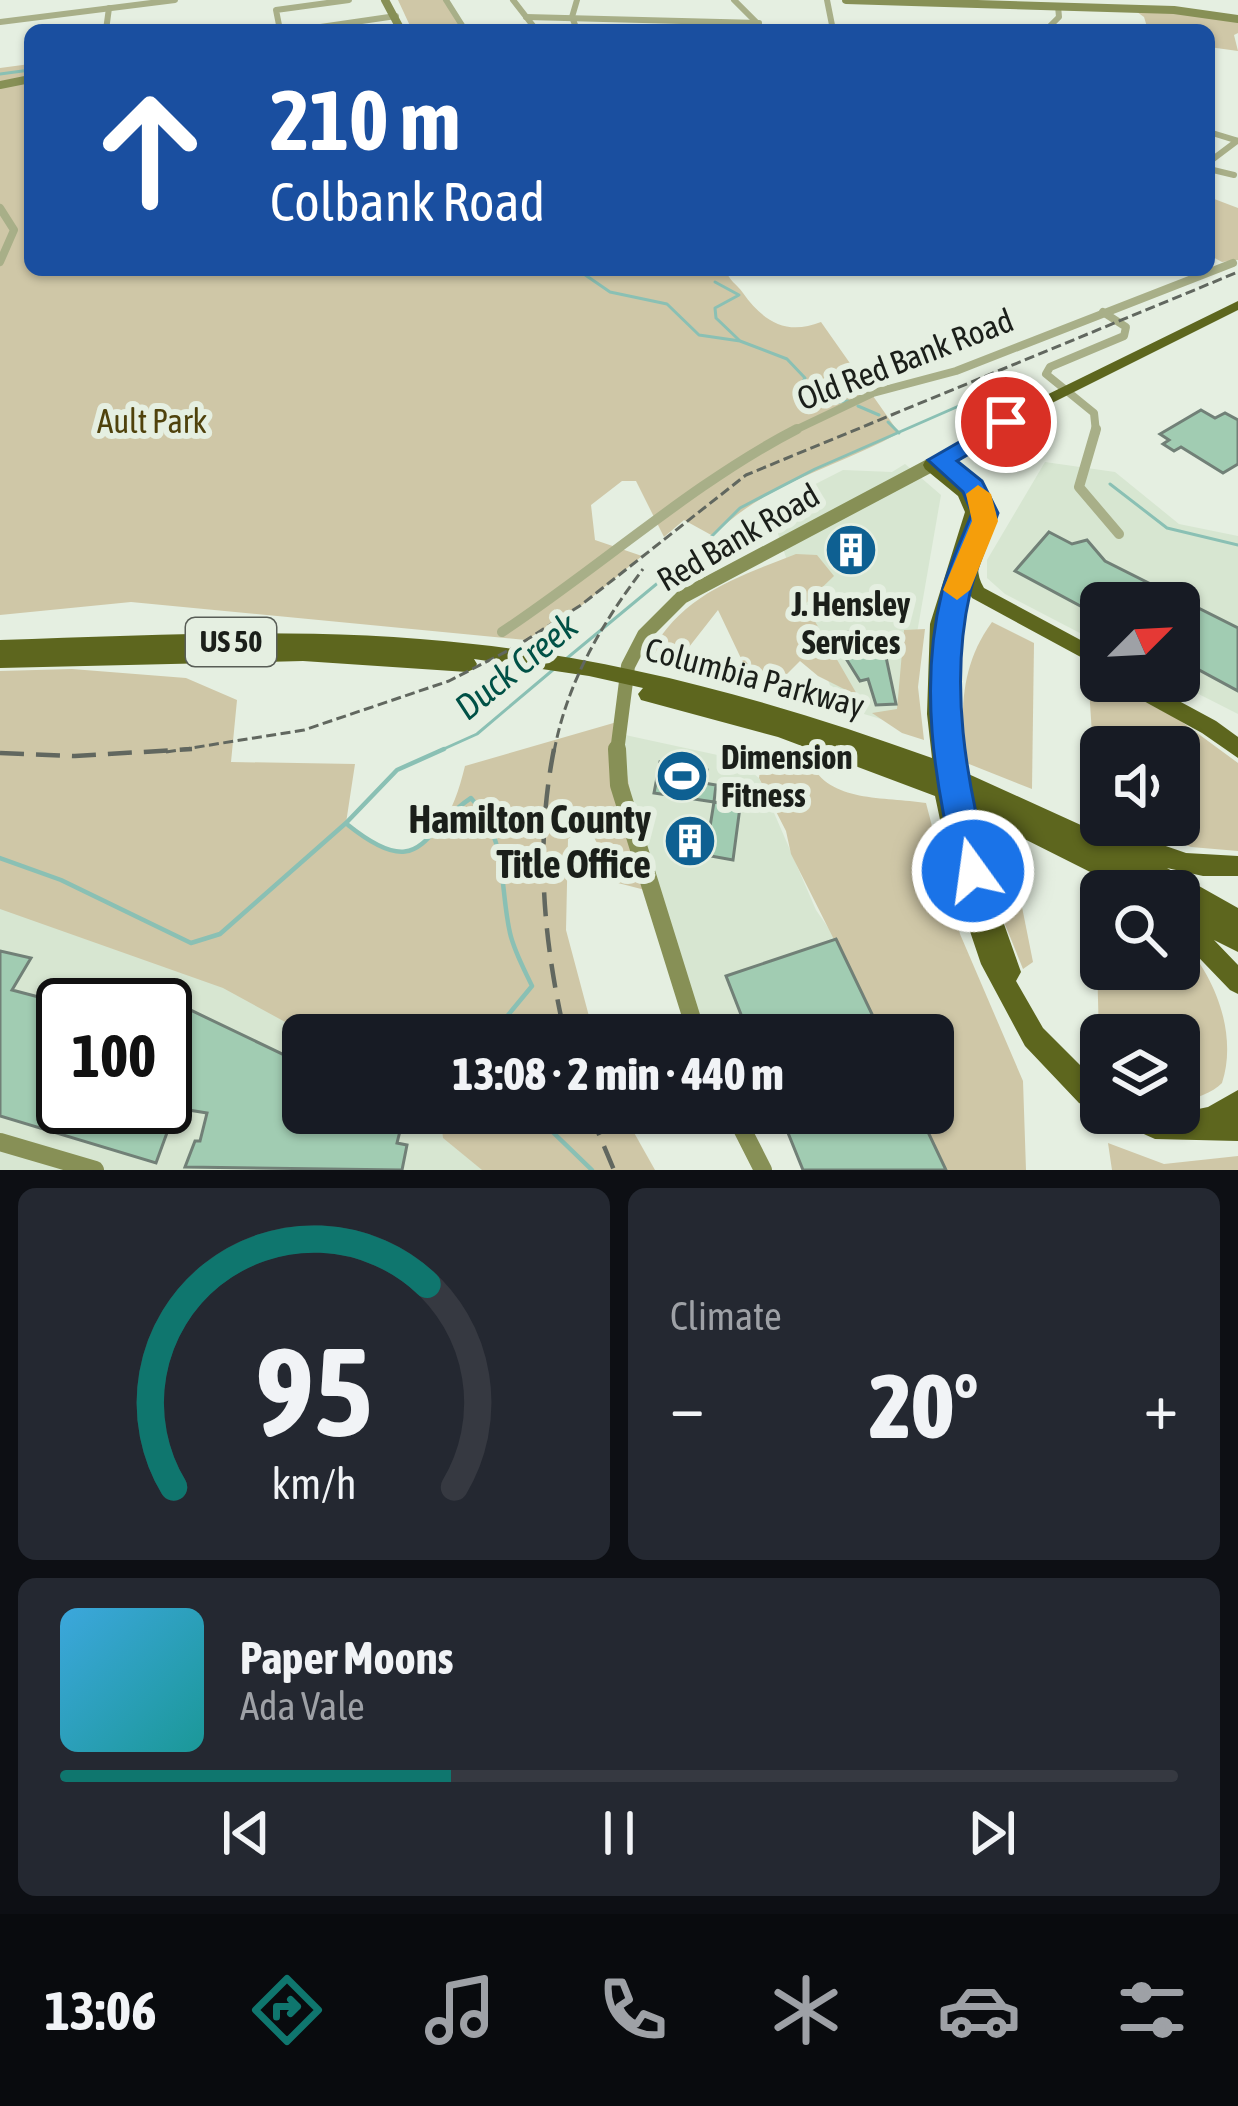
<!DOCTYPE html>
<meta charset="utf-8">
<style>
body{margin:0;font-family:"Asap Condensed",sans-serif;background:#242831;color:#f1f3f6;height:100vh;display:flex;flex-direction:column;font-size:45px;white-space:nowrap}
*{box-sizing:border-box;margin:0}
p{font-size:39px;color:#9ea1a6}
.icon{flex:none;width:66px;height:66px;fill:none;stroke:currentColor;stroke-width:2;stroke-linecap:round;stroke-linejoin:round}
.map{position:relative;height:1170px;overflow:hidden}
.side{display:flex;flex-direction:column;gap:18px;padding:18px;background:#0d0f14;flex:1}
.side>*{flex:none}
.hud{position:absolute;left:24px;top:24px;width:1191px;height:252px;border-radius:18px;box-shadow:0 3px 9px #0004;background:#1a4fa0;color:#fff;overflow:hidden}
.needle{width:78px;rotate:66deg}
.fabs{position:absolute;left:1080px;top:582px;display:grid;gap:24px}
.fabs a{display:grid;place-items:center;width:120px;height:120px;border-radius:18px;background:#171b24;box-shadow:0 3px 9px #0004;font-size:60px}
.speed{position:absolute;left:36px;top:978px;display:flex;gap:24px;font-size:60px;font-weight:700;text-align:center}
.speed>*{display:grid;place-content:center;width:156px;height:156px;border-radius:50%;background:#171b24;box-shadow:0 3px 9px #0004;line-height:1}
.speed .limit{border:6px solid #111;border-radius:18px;background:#fff;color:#111}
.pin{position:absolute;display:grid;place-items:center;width:102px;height:102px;color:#fff;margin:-51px;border:6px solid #fff;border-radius:50%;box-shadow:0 3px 12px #0007}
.me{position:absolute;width:132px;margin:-66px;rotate:346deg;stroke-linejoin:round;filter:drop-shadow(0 0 9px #0008)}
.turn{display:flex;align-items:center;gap:42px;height:252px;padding:0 48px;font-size:54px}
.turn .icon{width:156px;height:156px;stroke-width:2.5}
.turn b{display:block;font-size:84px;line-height:102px}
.big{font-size:90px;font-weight:800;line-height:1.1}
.side .card{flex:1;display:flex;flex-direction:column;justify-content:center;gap:18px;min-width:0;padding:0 42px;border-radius:18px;background:#242831}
.side .dial{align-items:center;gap:0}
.dial svg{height:312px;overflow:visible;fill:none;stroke:#363941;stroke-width:7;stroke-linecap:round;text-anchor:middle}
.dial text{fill:#f1f3f6;stroke:none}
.song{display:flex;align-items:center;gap:36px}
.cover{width:144px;height:144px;border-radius:18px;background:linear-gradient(135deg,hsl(200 70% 55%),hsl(180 70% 35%))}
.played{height:12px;border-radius:6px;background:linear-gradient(90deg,#0f766e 35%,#363941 35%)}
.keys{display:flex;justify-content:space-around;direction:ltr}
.heat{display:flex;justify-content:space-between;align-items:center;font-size:66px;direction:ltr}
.side .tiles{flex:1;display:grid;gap:18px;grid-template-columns:1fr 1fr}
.card:last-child{grid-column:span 2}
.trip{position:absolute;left:282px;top:1014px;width:672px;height:120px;border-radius:18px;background:#171b24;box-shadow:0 3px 9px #0004;font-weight:800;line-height:120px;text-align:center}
.tab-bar{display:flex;height:192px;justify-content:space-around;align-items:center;background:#090b0e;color:#9ea1a6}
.tab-bar .icon{width:84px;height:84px}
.tab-bar .active{color:#0f766e}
.tab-bar b{font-size:54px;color:#f1f3f6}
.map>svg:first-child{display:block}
.built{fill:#d7e6d1;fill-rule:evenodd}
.green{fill:#cfc7a7}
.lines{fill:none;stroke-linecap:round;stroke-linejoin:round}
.stream-far1{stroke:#8ac0b4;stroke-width:3}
.stream{stroke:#8ac0b4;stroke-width:4.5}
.building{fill:#a1ccb2;stroke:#718077;stroke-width:3}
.street-far2{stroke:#a8af88;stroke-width:6}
.street-far1{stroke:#a8af88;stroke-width:8}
.street{stroke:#a8af88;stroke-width:10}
.secondary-far2{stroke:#879056;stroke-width:8}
.secondary-far1{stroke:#879056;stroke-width:14}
.secondary{stroke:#879056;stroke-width:18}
.highway{fill:#5d661e;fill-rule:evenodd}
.rail-far1{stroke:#61675f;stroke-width:3;stroke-dasharray:10 4.5;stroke-linecap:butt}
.rail{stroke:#61675f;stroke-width:4.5;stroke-dasharray:24 12;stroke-linecap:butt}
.route{fill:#1a73e8;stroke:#114b97;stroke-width:3}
.slow{fill:#f59e0b}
.labels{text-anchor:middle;stroke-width:12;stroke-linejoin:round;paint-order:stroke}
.shield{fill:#e5efe1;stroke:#585d56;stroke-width:3}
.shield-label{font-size:30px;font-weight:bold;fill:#1b1f1a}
.street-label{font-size:33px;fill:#1b1f1a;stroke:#e5efe1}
.park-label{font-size:33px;fill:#4f420c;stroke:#e5efe1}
.poi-label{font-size:33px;font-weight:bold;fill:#1b1f1a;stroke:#e5efe1}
.water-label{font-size:36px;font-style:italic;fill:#005146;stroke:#e5efe1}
.near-poi-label{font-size:39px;font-weight:bold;fill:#1b1f1a;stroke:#e5efe1;text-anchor:end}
</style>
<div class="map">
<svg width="1238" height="1170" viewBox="0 0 1238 1170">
<rect width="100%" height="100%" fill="#e5efe1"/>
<g class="built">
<polygon points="1045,462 1115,472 1179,524 1238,536 1238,714 1173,681 1179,681 1179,603 1101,603 1101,644 1005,594 987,578 987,560"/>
<polygon points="905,464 941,495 901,725 837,706 778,534 788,498 843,470 892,472"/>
<polygon points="616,733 736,759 759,778 816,910 836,939 882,1035 697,1035 624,812"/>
<path d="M0 898 349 1035H303V1113H488L504 1170H0ZM63 1005H165V1107H63Z"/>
</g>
<g class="green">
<polygon points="398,0 446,0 465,30 401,30 411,28"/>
<polygon points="1133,9 1238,19 1238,33 1234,35 1238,51 1209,47 1209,30 1148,30 1144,17"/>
<path d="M30 64V270H726C729 281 736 283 743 293 763 321 786 336 821 322L899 433C836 468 766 482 713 536L684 520 664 537 636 481H622L591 505 595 540 642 556 581 606 526 640 131 602 0 615V68Z"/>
<polygon points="1209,197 1238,208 1238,260 1222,262 1209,255"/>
<path d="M796 554 817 555 834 576 805 604 858 696 818 676 800 661 777 684 758 694 718 610 682 656 651 652C683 594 737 577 796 554Z"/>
<path d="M992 622 1034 643 1032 789 964 762C961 709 960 666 992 622Z"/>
<polygon points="925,629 918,687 924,740 902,733 872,713 897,709 904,630"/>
<path d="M72 669 186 678 237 700 231 762 355 764 346 823C414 882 448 837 465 766L617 722 649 891 618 883 588 826 568 839 566 930 594 1035H309L223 988 0 909V671Z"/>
<polygon points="1088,672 1178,719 1238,763 1238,851 1191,847 1132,825 1179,825 1179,747 1101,747 1101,814 1097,812"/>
<path d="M807 750C818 804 881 796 926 803L960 934 1023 1081 1026 1170H946L919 1113H933V1035H882L791 854 786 831 759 778 763 751Z"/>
<polygon points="975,827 1018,844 1015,872 1033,962 1023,969 1000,912"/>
<path d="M1095 884 1107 891H1101V969H1179V938C1215 974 1238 1034 1222 1083 1212 1093 1192 1101 1179 1100V1035H1101L1100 1077Z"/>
<polygon points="440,1113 623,1113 655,1170 482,1170 443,1138"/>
<polygon points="1108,1143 1164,1164 1238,1156 1238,1170 1112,1170"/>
</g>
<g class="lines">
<g class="stream-far1">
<polyline points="0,74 30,70"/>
<polyline points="578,270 610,292 667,304 699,335 740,341 787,359 805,378 797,391 813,405 848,401"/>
<polyline points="715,282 739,295 715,308 716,318 739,340"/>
<polyline points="858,406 879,415"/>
<polyline points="888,422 899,433"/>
<polyline points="1110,484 1167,528 1238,545"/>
<polyline points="566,659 700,548 740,508 815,469 968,402 1011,394"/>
<polyline points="437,752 477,734 554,669"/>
</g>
<g class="stream">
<path d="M348 825C423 885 421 830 471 798 508 838 499 884 510 933 514 951 524 969 532 986L499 1026 497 1035"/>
<polyline points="0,858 61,880 191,943 220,934 346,823 397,770 444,749"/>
<polyline points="533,1113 592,1170"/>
</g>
</g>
<g class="building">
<polygon points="1201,410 1215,418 1225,413 1238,420 1238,464 1223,473 1181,447 1174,451 1163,444 1169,440 1160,434"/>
<polygon points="1049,532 1072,544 1087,540 1105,561 1238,628 1238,691 1179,659 1179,603 1101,603 1101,617 1015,571"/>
<polygon points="849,632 859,641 883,643 896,704 876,705 868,679 860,681 832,636"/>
<polygon points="660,762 707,770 704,783 716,785 714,802 654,793"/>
<polygon points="714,802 740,807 733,860 672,849 675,827 709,833"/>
<polygon points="836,939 882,1035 749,1035 726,976"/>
<polygon points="0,951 31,958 12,990 54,1001 47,1013 63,1017 63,1107 165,1107 165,1005 102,1005 115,981 180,1005 303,1064 303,1113 384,1113 382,1117 401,1127 397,1143 407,1145 402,1170 185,1167 195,1141 200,1141 207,1113 176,1108 156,1163 0,1116"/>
<polygon points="780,1113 919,1113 946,1170 803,1170"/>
</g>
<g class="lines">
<g class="street-far2">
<polyline points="446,0 465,30"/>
<polyline points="513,0 534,27"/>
<polyline points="577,0 572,17 577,30"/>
<polyline points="734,0 764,30"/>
<polyline points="827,0 833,30"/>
<polyline points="526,17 759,23"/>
<polyline points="0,22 175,0"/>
<polyline points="106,30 109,8"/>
<polyline points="280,30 276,10 349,0"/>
<polyline points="300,30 396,16"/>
<polyline points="1046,30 1059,17 1058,6"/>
<polyline points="1209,132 1238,141"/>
<polyline points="1209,162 1237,141"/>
<polyline points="1209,169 1234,175"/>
</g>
<g class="street-far1">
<polyline points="0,208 14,230 0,262"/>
<polyline points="862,270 889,270"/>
<polyline points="791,432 873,393 956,371 1233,263"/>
<polyline points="1096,432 1094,413 1046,374 1050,367 1124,336 1126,327 1103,312"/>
</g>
<g class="street">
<polyline points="1096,429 1079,487 1119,534"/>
<path d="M502 632C600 567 694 482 797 429"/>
</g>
<g class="secondary-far2">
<polyline points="385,0 401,30"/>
<polyline points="846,0 1174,10 1238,19"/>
<polyline points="0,85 30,79"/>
</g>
<polyline class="secondary-far1" points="617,752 628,666 644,635 682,597 931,465"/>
<g class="secondary">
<polyline points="617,749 619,785 697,1035"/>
<polyline points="734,1113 763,1170"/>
<polyline points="0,1142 95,1170"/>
</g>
<g class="highway">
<path d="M1238 301V310L1038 410 942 466 971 489 977 502 984 499 992 505C995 535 966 559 984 588L1101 651V668L972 598 961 579C939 640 946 704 953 767L1094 831 1095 827 1105 825 1186 853 1238 856V876H1203L1167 868 1238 908V952L1214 940 1238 965V994L1230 990 1179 937V891L1160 888 1161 891H1128L959 806 969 853 979 855 982 862 1021 972 1016 981 1043 1028 1101 1086V1113H1179L1208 1107 1238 1090V1141L1155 1139 1146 1135 1079 1103 1025 1046 981 964 953 881 935 796 778 737 641 700 638 694 643 688 589 676 474 659 477 664 474 669 467 672 303 661 0 668V640C158 635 316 626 473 644 631 661 783 704 932 758L927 714 930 624 965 512 958 496 925 469 923 465 925 461 1028 404Z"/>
<polygon points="1115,681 1142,681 1216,721 1238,737 1238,758 1202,733 1118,687"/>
</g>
<g class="rail-far1">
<polyline points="166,752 304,730 449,681 517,646 581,605 746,475 1238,272"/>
<path d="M554 752C567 682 601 625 643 569"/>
</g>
<g class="rail">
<path d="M554 749C535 846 543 939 565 1035"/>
<polyline points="0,753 75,756 192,749"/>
<polyline points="590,1113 614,1170"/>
</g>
</g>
<path class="route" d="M1006 415 1014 417V428L957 461 982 481 998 513C989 539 976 566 970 593 949 685 966 781 990 871L985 882 973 887 961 882 956 871C934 781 919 684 942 592 949 565 962 539 972 513L963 492 928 460Z"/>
<polygon class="slow" points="978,485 991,494 998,521 970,590 957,600 943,590 972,521 966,494"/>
<defs>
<g id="building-disc" transform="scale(2.7)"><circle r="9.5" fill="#0e6092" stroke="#e5efe1"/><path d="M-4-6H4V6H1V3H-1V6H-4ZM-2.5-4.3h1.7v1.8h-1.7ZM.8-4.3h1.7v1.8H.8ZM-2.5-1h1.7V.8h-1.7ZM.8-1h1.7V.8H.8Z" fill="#fff"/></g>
<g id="stadium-disc" transform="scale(2.7)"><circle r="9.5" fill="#0e6092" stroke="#e5efe1"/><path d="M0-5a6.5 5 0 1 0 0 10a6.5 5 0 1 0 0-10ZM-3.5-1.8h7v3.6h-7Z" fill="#fff"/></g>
</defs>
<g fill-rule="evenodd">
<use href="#building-disc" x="851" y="550"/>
<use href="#stadium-disc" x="682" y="776"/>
<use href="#building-disc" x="690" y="841"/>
</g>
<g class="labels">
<rect class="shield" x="186" y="618" width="90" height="48" rx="9"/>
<g class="shield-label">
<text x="231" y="652">US 50</text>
</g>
<g class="street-label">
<text transform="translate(905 359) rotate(-21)" y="12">Old Red Bank Road</text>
<text transform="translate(738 537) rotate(-30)" y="12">Red Bank Road</text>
<text transform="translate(755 677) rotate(15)" y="12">Columbia Parkway</text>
</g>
<g class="park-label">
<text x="152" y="433">Ault Park</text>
</g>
<g class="poi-label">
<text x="851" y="616">J. Hensley<tspan x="851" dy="38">Services</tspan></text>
<text x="721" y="769" text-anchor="start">Dimension<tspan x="721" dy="38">Fitness</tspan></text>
</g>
<g class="water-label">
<text transform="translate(516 666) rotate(-39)" y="13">Duck Creek</text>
</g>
<g class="near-poi-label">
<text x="651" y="833">Hamilton County<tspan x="651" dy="45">Title Office</tspan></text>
</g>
</g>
</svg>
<div class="fabs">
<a><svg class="needle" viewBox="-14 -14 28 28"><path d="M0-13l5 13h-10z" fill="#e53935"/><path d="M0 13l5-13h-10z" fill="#9ea1a6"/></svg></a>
<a><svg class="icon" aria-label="sound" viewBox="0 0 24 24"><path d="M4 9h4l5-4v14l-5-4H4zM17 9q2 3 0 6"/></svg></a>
<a><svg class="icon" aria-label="search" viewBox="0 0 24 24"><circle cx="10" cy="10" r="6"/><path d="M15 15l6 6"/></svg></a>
<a><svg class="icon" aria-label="layers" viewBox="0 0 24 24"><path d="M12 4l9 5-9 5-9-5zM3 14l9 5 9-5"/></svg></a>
</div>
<div class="speed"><div class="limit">100</div></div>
<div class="pin" style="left:1006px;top:422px;background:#d93025"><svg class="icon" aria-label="arrive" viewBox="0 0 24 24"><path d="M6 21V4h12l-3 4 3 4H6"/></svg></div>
<svg class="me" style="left:973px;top:871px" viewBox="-20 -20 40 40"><circle r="17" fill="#1a73e8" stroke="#fff" stroke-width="3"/><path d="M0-11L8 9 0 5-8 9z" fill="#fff"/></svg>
<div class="trip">13:08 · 2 min · 440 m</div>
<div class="hud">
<div class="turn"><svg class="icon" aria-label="ahead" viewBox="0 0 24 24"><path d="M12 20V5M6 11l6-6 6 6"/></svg><div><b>210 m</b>Colbank Road</div></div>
</div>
</div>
<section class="side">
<div class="tiles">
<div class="card dial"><svg viewBox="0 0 100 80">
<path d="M14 69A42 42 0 1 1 86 69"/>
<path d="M14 69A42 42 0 0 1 79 17" stroke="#0f766e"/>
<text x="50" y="56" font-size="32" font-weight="700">95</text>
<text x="50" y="72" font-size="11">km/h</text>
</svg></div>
<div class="card"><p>Climate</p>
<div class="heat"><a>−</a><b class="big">20°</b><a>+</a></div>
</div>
<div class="card">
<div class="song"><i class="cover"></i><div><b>Paper Moons</b><p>Ada Vale</p></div></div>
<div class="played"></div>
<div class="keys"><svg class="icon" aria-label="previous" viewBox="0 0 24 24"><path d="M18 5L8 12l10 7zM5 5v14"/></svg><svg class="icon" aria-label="pause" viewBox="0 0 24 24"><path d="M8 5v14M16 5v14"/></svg><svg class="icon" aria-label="next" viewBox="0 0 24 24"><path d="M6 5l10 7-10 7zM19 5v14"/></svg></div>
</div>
</div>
</section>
<nav class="tab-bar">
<b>13:06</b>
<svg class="icon active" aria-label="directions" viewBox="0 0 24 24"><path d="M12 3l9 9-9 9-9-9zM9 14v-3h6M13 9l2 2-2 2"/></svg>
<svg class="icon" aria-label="music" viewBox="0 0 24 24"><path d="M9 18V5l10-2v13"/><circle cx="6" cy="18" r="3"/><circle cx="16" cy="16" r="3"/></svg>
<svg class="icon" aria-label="phone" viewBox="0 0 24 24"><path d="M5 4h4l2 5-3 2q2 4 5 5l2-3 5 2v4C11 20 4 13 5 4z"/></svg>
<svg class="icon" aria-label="climate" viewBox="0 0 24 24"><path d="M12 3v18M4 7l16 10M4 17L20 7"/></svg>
<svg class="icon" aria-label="car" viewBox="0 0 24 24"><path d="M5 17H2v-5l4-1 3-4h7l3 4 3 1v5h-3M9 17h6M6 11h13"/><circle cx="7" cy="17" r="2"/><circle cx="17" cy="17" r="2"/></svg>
<svg class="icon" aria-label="filters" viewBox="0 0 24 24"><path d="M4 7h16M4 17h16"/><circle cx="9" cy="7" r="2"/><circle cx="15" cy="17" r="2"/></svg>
</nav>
